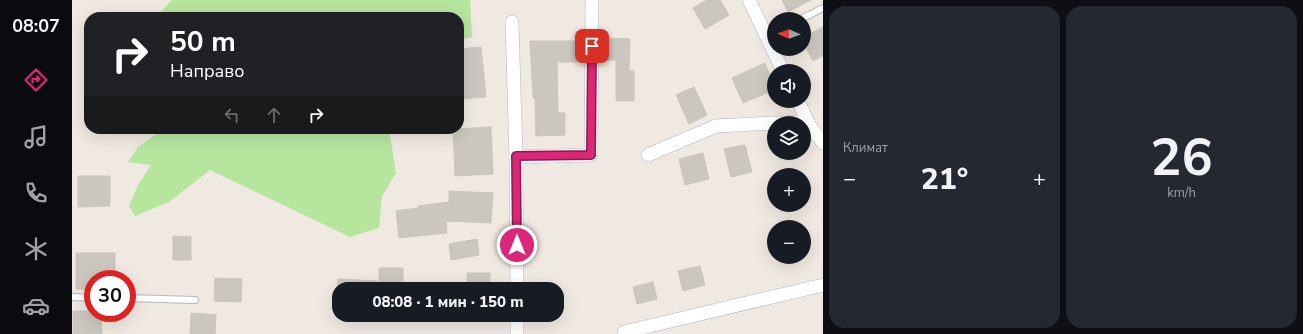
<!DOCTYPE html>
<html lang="ru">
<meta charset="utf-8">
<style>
body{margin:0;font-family:"Nunito Sans",sans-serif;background:#242831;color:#f1f3f6;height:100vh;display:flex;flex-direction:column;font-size:15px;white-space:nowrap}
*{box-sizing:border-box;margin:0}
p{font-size:13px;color:#9ea1a6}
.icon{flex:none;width:22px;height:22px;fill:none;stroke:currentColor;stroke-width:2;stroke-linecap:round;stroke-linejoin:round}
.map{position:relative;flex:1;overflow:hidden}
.side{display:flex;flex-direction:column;gap:6px;padding:6px;background:#0d0f14;width:480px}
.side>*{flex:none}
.top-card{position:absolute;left:12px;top:12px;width:380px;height:122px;border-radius:16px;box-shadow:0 4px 16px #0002;background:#202124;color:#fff;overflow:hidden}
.needle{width:26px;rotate:272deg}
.buttons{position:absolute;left:695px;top:12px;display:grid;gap:8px}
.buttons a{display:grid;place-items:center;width:44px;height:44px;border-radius:50%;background:#171b24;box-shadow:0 4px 16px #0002;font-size:20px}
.speed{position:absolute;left:12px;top:270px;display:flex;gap:8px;font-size:20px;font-weight:700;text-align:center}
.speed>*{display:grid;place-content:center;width:52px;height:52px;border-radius:50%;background:#171b24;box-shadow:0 4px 16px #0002;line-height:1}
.speed .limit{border:6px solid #d22;background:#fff;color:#111}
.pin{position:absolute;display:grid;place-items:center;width:34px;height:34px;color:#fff;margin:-17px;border-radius:8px;box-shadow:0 2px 6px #0006}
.me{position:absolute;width:44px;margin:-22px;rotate:0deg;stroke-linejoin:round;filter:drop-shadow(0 0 3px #0008)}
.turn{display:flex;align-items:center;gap:14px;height:84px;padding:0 20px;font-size:18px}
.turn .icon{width:52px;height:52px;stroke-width:2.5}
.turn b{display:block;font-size:28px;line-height:34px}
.lanes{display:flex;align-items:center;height:38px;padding:0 20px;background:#0003;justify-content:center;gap:20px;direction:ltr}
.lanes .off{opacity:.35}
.big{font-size:30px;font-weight:800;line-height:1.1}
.side .tile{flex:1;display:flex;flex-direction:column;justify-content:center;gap:6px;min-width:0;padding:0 14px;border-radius:16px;background:#242831}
.side .dial{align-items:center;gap:0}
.dial b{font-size:52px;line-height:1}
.heat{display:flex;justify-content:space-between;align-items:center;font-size:22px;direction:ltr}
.side .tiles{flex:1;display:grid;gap:6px;grid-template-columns:repeat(2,1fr)}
.trip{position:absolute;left:260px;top:282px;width:232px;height:40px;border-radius:16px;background:#171b24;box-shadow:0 4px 16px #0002;font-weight:800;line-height:40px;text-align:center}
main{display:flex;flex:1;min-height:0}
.menu{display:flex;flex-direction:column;width:72px;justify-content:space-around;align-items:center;background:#090b0e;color:#9ea1a6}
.menu .icon{width:28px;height:28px}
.menu .active{color:#db2777}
.menu b{font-size:18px;color:#f1f3f6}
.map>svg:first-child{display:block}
.green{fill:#b6e59e}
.building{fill:#cbc7bf;stroke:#cbc5ba}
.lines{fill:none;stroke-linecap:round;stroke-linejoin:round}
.lane-casing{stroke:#b4b7c1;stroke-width:8}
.street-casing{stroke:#b4b7c1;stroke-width:14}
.lane{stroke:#fff;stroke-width:6}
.street{stroke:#fff;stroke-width:13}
.route-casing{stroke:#8e194d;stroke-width:10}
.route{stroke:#db2777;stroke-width:7}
</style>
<main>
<nav class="menu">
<b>08:07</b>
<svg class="icon active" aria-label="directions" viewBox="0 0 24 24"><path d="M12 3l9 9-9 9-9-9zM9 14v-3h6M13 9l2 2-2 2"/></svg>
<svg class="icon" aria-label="music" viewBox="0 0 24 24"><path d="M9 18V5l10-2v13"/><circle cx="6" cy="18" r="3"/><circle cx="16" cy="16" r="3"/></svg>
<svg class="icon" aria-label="phone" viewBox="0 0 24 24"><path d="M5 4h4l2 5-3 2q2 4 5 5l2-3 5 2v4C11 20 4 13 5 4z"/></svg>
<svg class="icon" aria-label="climate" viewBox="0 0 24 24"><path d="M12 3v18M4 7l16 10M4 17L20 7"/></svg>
<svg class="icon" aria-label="car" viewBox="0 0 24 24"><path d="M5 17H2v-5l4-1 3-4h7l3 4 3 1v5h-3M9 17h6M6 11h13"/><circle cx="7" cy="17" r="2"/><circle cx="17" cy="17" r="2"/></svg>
</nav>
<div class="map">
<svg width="751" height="334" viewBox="0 0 751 334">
<rect width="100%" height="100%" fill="#efe9e1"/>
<g class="green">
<polygon points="100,0 398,0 400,37 387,40 387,17 87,17 86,15"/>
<polygon points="91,129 317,129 324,173 310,196 307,228 278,237 138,170 97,202 63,216 57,206 66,185 79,165 56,162 66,147"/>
</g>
<g class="building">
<polygon points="635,0 648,0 657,15 633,29 621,8"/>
<polygon points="710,0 739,0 716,12"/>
<polygon points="751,27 751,56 741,61 732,44 732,37"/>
<polygon points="533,38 558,39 557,71 562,71 562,101 544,101 544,60 532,60"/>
<polygon points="458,41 506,41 505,62 485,62 486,113 493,113 493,135 464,136 463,98 461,98"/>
<polygon points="409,47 414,97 387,99 387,49"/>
<polygon points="693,63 702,85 702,90 671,103 660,78"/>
<polygon points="622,87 635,115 617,124 604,95"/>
<polygon points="419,127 421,174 383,176 381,129"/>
<polygon points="673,145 680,172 659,177 652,149"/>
<polygon points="631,153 637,179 613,185 607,159"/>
<polygon points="6,176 38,176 38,206 6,207"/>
<polygon points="377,191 421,193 419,223 374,221 375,233 327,238 324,211 347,208 346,206 377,202"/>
<polygon points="101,236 119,237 119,260 101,260"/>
<polygon points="405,239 407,255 379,260 377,244"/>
<polygon points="4,253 43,253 43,279 21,279 21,289 4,289"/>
<polygon points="628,266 633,285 611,291 606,271"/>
<rect x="307" y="268" width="24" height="21"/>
<rect x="395" y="273" width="23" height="16"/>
<polygon points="143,278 170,279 169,302 142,301"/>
<polygon points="266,279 305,281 305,289 265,289"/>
<polygon points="581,282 585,299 565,304 561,287"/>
<polygon points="1,311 21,311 21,313 29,313 30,334 1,334"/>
<polygon points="119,313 144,315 143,334 118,334"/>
</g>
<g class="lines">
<g class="lane-casing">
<g id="lane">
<polyline points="729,19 751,8"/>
<polyline points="0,297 21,298"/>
<polyline points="55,298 123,300"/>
</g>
</g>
<g class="street-casing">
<g id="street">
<polyline points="677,0 711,71"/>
<polyline points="440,22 444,157 445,289"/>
<polyline points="726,101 738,126 751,143"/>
<polyline points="709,123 736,122"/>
<polyline points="576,155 644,126 702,123"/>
<polyline points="444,157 519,155 520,0"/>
<polyline points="445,315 445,334"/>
<polyline points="552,332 751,285"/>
</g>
</g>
<use href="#lane" class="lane"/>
<use href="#street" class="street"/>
</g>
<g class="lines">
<g class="route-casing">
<polyline id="route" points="445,245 444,156 519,155 520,46"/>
</g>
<use href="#route" class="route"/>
</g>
</svg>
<div class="buttons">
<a><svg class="needle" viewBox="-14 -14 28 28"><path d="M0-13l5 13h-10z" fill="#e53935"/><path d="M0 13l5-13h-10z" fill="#9ea1a6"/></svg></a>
<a><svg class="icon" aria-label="sound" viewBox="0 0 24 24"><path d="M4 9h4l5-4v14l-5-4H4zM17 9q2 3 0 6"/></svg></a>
<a><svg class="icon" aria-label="layers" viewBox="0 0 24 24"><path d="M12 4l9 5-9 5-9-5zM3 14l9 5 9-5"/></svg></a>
<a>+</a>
<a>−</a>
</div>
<div class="speed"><div class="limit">30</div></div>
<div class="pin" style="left:520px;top:46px;background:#d93025"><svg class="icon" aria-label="arrive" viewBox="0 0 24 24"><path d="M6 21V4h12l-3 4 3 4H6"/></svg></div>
<svg class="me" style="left:445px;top:245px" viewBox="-20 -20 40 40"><circle r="17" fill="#db2777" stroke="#fff" stroke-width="3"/><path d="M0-11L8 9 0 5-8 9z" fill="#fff"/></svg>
<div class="trip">08:08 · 1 мин · 150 m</div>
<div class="top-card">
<div class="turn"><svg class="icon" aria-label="right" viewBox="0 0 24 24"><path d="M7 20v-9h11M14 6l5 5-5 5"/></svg><div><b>50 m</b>Направо</div></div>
<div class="lanes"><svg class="icon off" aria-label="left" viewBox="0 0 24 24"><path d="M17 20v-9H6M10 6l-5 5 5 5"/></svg><svg class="icon off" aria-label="ahead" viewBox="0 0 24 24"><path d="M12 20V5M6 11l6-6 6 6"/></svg><svg class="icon" aria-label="right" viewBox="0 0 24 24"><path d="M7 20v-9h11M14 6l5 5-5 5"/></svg></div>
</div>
</div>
<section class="side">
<div class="tiles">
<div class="tile"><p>Климат</p>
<div class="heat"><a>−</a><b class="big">21°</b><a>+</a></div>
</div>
<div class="tile dial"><b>26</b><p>km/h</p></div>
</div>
</section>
</main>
